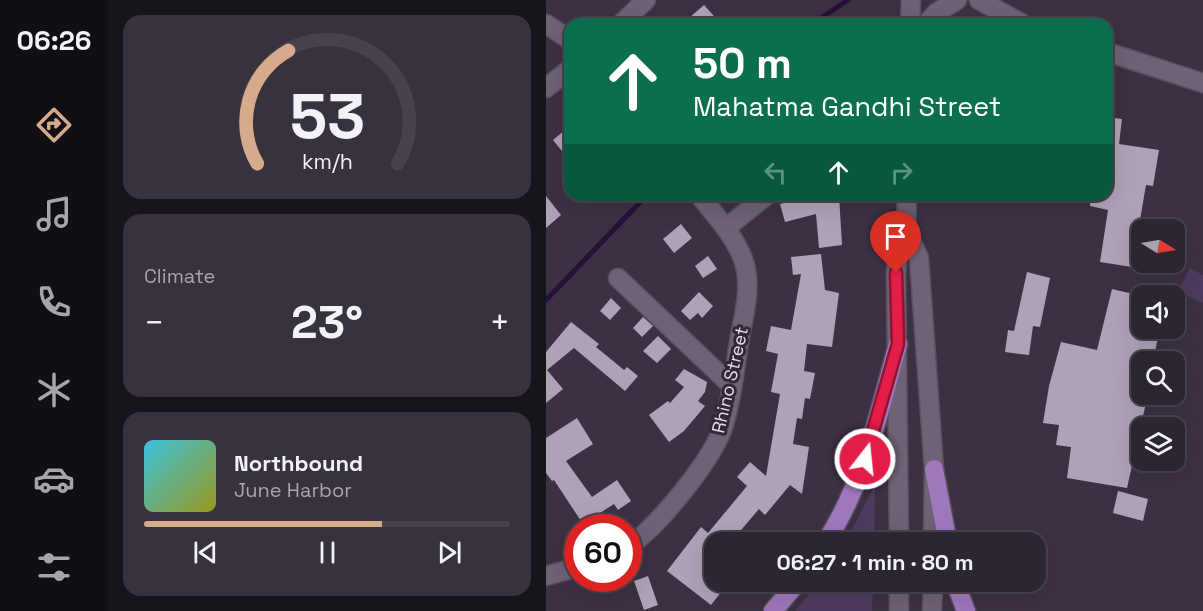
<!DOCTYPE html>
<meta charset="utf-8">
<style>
body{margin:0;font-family:"Space Grotesk",sans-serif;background:#38313e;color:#f1f3f6;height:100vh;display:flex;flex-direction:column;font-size:22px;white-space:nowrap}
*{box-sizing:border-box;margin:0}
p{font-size:20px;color:#a6a5ac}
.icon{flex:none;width:33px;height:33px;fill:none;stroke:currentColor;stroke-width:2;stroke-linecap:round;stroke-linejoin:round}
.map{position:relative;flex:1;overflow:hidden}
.details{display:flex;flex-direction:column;gap:15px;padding:15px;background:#18141c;width:438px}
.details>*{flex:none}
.hud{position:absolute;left:18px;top:18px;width:549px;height:183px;border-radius:18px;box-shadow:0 6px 24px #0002,0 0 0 2px #48424d;background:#0b6e4f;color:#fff;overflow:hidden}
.needle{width:39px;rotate:101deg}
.buttons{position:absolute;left:585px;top:219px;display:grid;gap:12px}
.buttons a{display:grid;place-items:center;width:54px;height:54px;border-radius:12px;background:#2c2532;box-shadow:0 6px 24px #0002,0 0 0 2px #48424d;font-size:30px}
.speed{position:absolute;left:18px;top:514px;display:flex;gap:12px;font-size:30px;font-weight:700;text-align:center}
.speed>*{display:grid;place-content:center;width:78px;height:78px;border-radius:50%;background:#2c2532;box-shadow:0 6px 24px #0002,0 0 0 2px #48424d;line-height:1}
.speed .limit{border:9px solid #d22;background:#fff;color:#111}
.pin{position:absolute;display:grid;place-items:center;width:51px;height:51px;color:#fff;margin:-62px -26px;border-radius:50% 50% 50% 0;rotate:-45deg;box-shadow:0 0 6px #0007}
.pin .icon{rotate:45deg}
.me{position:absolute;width:66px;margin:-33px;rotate:16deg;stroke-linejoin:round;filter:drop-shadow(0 0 4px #0008)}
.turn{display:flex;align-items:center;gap:21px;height:126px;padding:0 30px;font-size:27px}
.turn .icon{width:78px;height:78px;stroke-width:2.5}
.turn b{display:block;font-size:42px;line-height:51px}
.lanes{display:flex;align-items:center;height:57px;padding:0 30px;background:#0003;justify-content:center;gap:30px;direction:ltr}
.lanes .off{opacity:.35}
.big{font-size:45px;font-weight:600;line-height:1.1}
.details .widget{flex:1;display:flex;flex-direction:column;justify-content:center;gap:9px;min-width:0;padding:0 21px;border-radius:18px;background:#38313e}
.details .dial{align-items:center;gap:0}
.dial svg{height:156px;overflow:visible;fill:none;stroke:#48424d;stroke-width:7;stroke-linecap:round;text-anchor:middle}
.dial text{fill:#f1f3f6;stroke:none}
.song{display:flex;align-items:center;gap:18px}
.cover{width:72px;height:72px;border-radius:9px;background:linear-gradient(135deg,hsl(190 70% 55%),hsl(60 70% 35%))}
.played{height:6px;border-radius:3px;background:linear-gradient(90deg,#d6ab8b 65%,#48424d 65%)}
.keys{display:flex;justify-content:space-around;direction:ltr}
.heat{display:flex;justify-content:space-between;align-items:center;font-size:33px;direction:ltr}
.trip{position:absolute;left:158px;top:532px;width:342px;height:60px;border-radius:18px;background:#2c2532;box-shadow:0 6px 24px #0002,0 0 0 2px #48424d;font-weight:600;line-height:60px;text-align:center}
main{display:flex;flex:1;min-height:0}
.menu{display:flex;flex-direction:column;width:108px;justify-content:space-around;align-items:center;background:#120f14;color:#a6a5ac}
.menu .icon{width:42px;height:42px}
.menu .on{color:#d6ab8b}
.menu b{font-size:27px;color:#f1f3f6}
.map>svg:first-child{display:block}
.green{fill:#4f3b5f}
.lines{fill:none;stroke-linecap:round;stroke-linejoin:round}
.stream{stroke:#290f3a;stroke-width:5}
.building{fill:#aea2b8}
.street-casing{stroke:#58505f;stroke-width:21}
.secondary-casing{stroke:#58505f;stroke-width:21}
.primary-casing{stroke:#58505f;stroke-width:21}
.street{stroke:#6d6276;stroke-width:18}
.secondary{stroke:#6d6276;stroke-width:18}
.primary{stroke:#9e77bc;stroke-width:18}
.route-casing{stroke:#92132f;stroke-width:15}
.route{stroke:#e11d48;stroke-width:10}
.labels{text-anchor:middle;stroke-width:6;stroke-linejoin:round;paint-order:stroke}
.street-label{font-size:18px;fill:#e4dde9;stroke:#312739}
</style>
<main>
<nav class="menu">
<b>06:26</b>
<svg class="icon on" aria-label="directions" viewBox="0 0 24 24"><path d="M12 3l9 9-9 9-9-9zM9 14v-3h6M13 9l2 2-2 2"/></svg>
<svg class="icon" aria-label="music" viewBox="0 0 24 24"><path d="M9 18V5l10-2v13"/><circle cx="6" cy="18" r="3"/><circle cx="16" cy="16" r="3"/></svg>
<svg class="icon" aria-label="phone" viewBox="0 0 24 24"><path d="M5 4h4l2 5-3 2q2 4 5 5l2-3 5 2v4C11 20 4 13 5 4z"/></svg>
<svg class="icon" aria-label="climate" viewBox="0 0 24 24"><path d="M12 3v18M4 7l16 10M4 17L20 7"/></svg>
<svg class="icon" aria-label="car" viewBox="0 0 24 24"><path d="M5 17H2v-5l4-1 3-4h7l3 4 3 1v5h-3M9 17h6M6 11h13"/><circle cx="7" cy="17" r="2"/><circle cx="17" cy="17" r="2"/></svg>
<svg class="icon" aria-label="filters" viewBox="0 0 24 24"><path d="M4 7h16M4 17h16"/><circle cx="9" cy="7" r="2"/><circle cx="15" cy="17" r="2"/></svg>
</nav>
<section class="details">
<div class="widget dial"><svg viewBox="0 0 100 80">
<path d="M14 69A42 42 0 1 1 86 69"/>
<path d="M14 69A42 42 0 0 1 30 11" stroke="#d6ab8b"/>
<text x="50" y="56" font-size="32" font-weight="700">53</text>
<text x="50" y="72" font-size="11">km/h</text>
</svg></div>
<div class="widget"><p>Climate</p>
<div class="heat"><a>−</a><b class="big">23°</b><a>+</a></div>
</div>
<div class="widget">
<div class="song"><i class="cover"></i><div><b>Northbound</b><p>June Harbor</p></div></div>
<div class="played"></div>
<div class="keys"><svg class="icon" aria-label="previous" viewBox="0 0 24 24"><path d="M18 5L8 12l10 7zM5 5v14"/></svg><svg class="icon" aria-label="pause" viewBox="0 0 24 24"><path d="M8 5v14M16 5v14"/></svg><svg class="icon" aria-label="next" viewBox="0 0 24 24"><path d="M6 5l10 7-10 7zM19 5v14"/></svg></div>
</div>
</section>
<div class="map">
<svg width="657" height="611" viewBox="0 0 657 611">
<rect width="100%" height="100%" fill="#3b3143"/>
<g class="green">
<polygon points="644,268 657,275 657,303 632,291"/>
<polygon points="329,485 328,543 299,543"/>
<polygon points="273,582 327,582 326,611 249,611"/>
</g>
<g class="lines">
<g class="stream">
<polyline points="266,24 302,0"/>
<polyline points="0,300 101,195"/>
</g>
</g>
<g class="building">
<polygon points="158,5 175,24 136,24"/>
<polygon points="561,117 576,119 573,144 613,150 607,186 600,185 586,267 554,262 562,210 544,206 545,195 561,195"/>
<polygon points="24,126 24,161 7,140"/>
<polygon points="269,195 293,195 296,245 273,248 270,214 239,222 234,204"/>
<polygon points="0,196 15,215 0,228"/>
<polygon points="135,224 146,238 128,253 117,239"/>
<polygon points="275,254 279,290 293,293 286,347 261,344 258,371 269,373 264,399 259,398 256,419 251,418 247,444 263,447 256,494 244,485 219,515 213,509 184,543 168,543 168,582 179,587 165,605 121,571 155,527 162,533 201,486 191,477 204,462 220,476 234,394 225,392 232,354 220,351 225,326 245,330 255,274 247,275 245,257"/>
<polygon points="162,256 171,269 157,278 149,266"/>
<polygon points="481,272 504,278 494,327 487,326 483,355 459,352 462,330 468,331"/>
<polygon points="566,289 596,296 596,328 614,328 607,361 596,359 596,394 602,394 581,488 521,478 525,447 510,445 513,425 497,423 503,386 515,342 551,350"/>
<polygon points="153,292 167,306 156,318 152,313 144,320 135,311"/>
<polygon points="65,298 75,308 64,320 54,311"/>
<polygon points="97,317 107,326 96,337 87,328"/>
<polygon points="25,322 53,344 50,347 78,370 81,367 92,376 79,391 28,348 1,370 17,389 0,403 0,352"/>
<polygon points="112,336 125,349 111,363 97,351"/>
<polygon points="138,369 161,382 159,392 152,401 159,406 138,431 123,442 103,415 122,401 124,403 138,387 129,380"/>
<polygon points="31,418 47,444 20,461 46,497 71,480 85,501 72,510 68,504 37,524 8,480 6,481 0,473 0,438"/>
<polygon points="572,491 602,499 597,521 567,513"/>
<polygon points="102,576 112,605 98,610 88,581"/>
</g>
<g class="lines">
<g class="street-casing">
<g id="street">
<polyline points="433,0 477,24"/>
<polyline points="0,24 24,40"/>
<polyline points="75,24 100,0"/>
<polyline points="561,52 657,83"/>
<polyline points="0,88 24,69"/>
<polyline points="180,228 221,195"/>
<polyline points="72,278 186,386"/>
<path d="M82 547C112 526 163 464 176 430 186 401 189 366 194 336 199 311 206 284 197 259 188 235 169 215 153 195"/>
<polyline points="0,576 32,567"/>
</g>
</g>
<g class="secondary-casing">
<g id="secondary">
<polyline points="364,24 365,0"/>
<polyline points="380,24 390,13 411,0"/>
<polyline points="360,230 373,258 388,469 387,543"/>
<polyline points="353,543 350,273 352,251 360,230 361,195"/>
<polyline points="353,582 353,611"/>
<polyline points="386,611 387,582"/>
</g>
</g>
<g class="primary-casing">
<g id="primary">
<polyline points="388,469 402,543"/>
<path d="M279 543C318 484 333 412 352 344"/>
<polyline points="409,582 420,611"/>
<polyline points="227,611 252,582"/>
</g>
</g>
<use href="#street" class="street"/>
<use href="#secondary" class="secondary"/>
<use href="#primary" class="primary"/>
</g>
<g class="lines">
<g class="route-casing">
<polyline id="route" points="319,459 352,344 350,273"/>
</g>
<use href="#route" class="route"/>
</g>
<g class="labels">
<g class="street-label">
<text transform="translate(184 380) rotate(-77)" y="6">Rhino Street</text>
</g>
</g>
</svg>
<div class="buttons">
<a><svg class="needle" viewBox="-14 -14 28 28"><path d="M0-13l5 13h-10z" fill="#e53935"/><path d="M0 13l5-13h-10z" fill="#a6a5ac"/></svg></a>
<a><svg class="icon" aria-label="sound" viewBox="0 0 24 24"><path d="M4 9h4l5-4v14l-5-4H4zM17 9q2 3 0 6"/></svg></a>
<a><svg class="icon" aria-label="search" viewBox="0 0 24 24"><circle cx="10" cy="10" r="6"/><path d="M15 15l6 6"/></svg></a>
<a><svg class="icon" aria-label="layers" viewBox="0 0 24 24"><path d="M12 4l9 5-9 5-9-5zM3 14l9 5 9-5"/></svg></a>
</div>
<div class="speed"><div class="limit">60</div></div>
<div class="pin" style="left:350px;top:273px;background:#d93025"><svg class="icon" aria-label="arrive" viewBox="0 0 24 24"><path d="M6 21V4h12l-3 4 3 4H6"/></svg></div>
<svg class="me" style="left:319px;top:459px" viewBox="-20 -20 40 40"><circle r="17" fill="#e11d48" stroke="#fff" stroke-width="3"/><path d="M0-11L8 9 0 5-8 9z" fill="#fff"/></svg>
<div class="trip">06:27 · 1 min · 80 m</div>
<div class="hud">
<div class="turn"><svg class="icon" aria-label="ahead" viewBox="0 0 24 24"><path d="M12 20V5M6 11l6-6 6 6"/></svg><div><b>50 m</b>Mahatma Gandhi Street</div></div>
<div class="lanes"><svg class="icon off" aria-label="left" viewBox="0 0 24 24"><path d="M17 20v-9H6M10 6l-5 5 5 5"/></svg><svg class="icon" aria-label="ahead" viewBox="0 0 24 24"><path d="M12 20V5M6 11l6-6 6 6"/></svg><svg class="icon off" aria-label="right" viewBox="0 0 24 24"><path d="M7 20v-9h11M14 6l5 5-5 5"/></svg></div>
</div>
</div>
</main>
